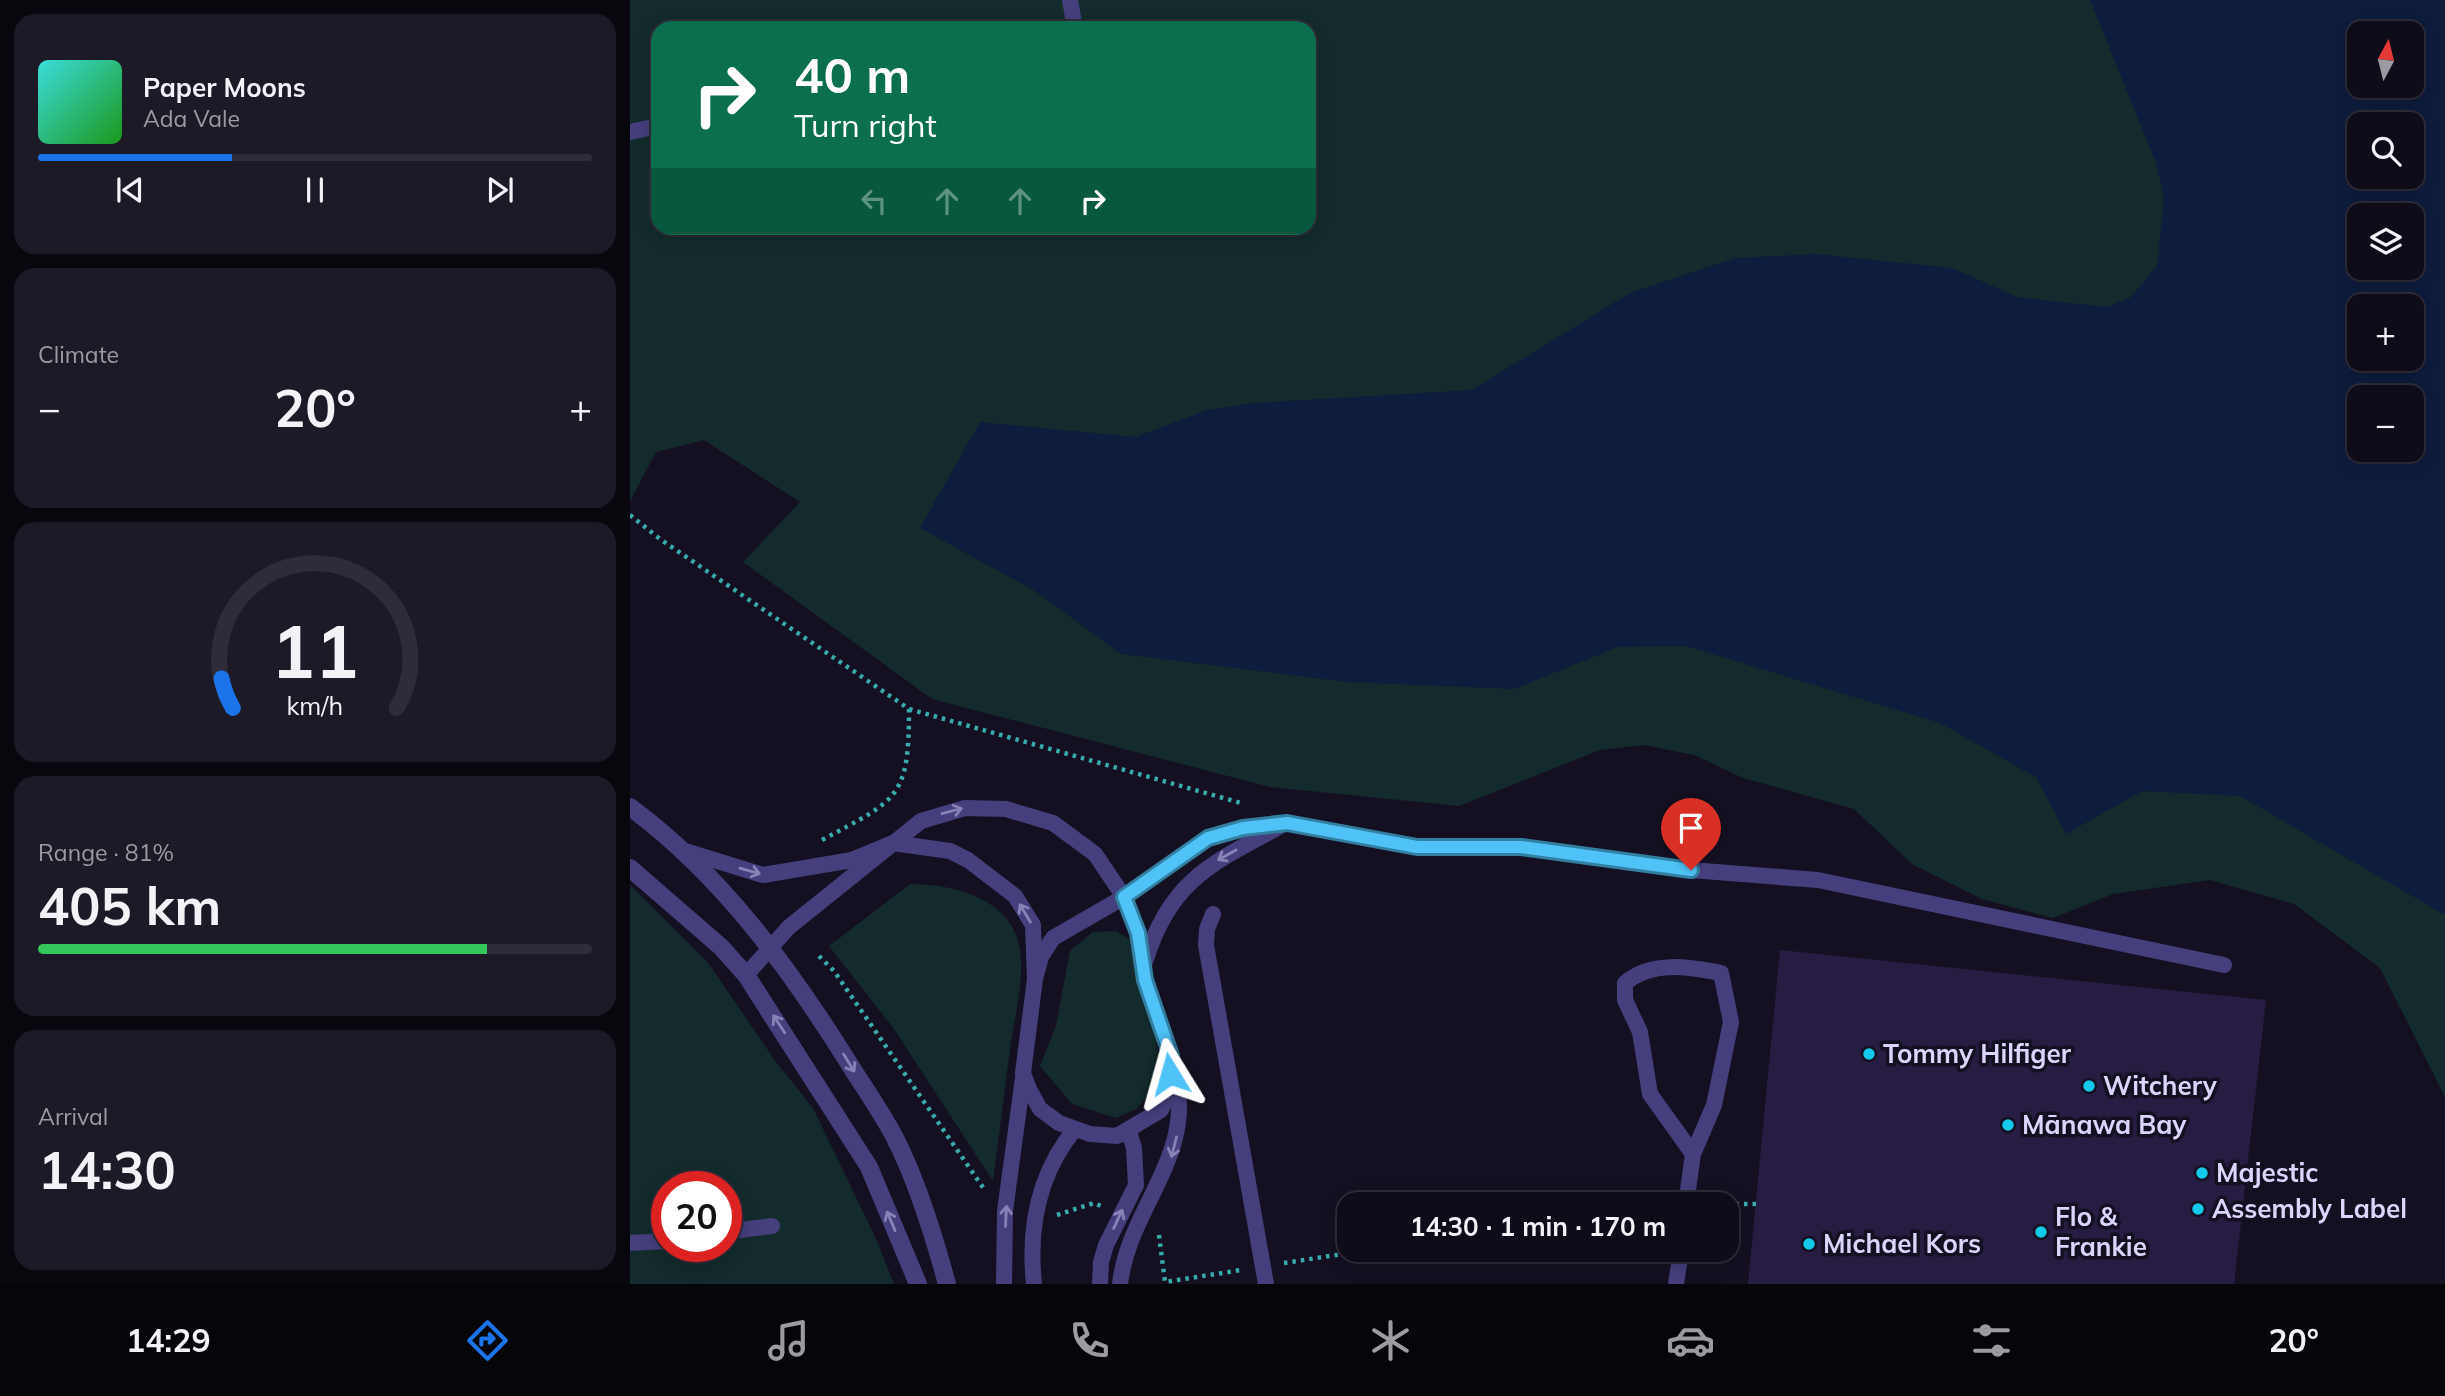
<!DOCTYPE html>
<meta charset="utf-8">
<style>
body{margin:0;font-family:Mulish,sans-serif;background:#1d1a27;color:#f1f3f6;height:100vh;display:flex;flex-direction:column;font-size:26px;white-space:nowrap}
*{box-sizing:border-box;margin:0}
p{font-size:23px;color:#9b9ba2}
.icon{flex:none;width:38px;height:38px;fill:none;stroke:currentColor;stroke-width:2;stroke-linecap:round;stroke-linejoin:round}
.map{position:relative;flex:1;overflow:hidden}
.details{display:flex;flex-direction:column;gap:14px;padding:14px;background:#08070e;width:630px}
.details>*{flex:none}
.guide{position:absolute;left:21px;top:21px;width:665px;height:214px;border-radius:21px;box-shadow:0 4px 18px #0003,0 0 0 2px #2f2c39;background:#0b6e4f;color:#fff;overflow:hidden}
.needle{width:46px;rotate:7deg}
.fabs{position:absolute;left:1717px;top:21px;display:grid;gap:14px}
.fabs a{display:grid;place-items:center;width:77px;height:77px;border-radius:14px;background:#0f0c1a;box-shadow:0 4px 18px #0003,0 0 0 2px #2f2c39;font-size:35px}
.speed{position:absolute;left:21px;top:1171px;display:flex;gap:14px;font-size:35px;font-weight:700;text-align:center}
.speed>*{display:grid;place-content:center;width:91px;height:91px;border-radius:50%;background:#0f0c1a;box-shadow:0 4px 18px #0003,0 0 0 2px #2f2c39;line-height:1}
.speed .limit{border:10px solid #d22;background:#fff;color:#111}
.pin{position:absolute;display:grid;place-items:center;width:60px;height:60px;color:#fff;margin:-72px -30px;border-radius:50% 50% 50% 0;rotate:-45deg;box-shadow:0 0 7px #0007}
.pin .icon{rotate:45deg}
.me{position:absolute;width:77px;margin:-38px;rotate:352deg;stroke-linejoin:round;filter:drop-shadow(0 0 5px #0008)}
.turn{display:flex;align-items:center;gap:24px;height:147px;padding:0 28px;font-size:32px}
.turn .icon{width:91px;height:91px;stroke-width:2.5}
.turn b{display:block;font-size:49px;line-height:60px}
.lanes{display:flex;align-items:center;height:66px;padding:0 28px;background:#0003;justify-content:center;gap:35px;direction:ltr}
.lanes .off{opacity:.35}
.big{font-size:52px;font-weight:700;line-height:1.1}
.details .card{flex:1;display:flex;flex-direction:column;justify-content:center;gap:10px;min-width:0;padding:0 24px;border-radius:21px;background:#1d1a27}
.details .dial{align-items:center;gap:0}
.dial svg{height:182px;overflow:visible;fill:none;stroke:#2f2c39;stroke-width:7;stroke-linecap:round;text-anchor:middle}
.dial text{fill:#f1f3f6;stroke:none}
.song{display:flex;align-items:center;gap:21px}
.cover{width:84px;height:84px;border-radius:10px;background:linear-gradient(135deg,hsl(180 70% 55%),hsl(120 70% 35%))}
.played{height:7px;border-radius:4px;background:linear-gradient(90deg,#1a73e8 35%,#2f2c39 35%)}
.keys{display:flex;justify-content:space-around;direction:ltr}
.heat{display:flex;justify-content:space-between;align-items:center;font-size:38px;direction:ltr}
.charge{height:10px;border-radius:5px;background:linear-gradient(90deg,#34c759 81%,#2f2c39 0)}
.trip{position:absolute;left:707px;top:1192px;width:402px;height:70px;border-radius:21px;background:#0f0c1a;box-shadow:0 4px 18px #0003,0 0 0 2px #2f2c39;font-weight:700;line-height:70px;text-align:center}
.tab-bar{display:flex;height:112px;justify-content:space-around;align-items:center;background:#06050a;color:#9b9ba2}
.tab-bar .icon{width:49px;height:49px}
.tab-bar .on{color:#1a73e8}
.tab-bar b{font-size:32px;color:#f1f3f6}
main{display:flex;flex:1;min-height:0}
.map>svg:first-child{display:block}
.green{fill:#132b2c;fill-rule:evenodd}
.water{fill:#0e1c3d;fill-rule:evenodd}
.building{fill:#271d42}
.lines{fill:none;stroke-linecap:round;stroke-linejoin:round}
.path{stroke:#39abab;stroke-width:4.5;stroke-dasharray:3.5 5;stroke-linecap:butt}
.service{stroke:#453f7d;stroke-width:16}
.tertiary{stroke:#453f7d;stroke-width:18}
.oneway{stroke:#8882b6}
.route-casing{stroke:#337fa1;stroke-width:18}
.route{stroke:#4fc3f7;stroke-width:12}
.poi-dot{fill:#13c8e9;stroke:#141022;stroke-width:2.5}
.labels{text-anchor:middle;stroke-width:7;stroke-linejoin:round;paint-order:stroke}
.poi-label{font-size:26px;font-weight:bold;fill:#dbd5fb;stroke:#141022;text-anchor:start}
</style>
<main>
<section class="details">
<div class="card">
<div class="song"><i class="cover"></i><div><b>Paper Moons</b><p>Ada Vale</p></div></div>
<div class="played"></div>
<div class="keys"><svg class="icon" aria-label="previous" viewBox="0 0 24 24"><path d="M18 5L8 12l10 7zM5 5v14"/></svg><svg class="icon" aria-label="pause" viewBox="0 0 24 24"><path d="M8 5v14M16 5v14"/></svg><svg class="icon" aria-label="next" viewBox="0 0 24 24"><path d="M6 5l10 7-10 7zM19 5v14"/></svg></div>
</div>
<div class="card"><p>Climate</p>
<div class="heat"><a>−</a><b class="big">20°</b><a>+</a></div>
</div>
<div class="card dial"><svg viewBox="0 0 100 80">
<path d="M14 69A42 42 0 1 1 86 69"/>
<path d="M14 69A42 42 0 0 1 9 56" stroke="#1a73e8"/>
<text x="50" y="56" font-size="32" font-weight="700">11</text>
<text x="50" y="72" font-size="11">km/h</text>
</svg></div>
<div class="card"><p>Range · 81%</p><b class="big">405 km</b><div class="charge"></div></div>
<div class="card"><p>Arrival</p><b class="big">14:30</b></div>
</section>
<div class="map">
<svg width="1815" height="1284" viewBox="0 0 1815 1284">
<rect width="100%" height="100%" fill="#141022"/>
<g class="green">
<path d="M0 0H1815V1097L1750 968 1664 904 1580 880 1483 894 1423 918 1352 899 1282 864 1224 809 1113 778 1064 755 1014 745 970 750 829 806 640 787 302 699 113 562 170 502 74 440 26 452 0 501ZM28 28H679V228H28ZM1729 33H1782V86H1729ZM1729 124H1782V177H1729ZM1729 215H1782V268H1729ZM1729 306H1782V359H1729ZM1729 397H1782V450H1729ZM298 532 408 577 485 649 404 590Z"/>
<path d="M280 884C317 884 371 895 386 935 398 967 386 1009 381 1042 375 1088 369 1134 363 1181L264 1029 199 946Z"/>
<path d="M0 885 79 964 146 1062 183 1108 247 1241 264 1284H0ZM37 1186H96V1246H37Z"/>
<polygon points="486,931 499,939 532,1066 523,1090 506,1109 486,1118 442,1104 410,1066 426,1026 440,951 463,932"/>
</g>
<path class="water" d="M1460 0H1815V915L1610 796 1512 791 1436 834 1406 777 1310 723 1056 646 988 647 884 689 716 682 491 654 404 590 290 528 350 422 506 437 577 410 624 403 842 390 1000 293 1106 258 1186 254 1322 268 1387 297 1477 307 1501 297 1527 266 1534 198 1526 163ZM1729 33H1782V86H1729ZM1729 124H1782V177H1729ZM1729 215H1782V268H1729ZM1729 306H1782V359H1729ZM1729 397H1782V450H1729Z"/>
<polygon class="building" points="1150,950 1636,1000 1604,1284 1118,1284"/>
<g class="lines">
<g class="path">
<polyline points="0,515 30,539 279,709 611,803"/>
<path d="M192 840C268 799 279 799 279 709"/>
<polyline points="189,956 204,971 354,1189"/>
<polyline points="1097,1204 1126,1204"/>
<polyline points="427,1215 464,1203 471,1206"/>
<polyline points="529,1235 535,1282 611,1270"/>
<polyline points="654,1263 739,1250"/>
</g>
<g class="service">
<polyline points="440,0 445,28"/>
<polyline points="0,132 28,126"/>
<polyline points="55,851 133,875 222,860 263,843 320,851 338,860 385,896 403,925 405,979 393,1073 399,1089 410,1109 429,1123 460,1134 487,1136 531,1110 539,1091 542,1056 515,980 508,933 494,897 423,938 411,957 405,979"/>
<polyline points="583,914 577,929 576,945 636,1284"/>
<path d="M515 962C539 882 580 864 649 827"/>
<polyline points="116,975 159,927 291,821 335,808 376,809 423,823 465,854 494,897 578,838 613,828 657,823 787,847 891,847 1061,870 1188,880 1594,965"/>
<path d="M1056 1204 1063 1154 1084 1105 1101 1022 1091 973C1059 967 1022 960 995 983V1000L1010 1032 1020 1094 1063 1154"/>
<polyline points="96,1232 142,1226"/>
<polyline points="0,1243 37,1241"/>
<polyline points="374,1284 375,1211 393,1078"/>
<path d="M404 1284C398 1227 408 1174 445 1129"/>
<polyline points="470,1284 471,1262 476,1245 506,1185 504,1148 499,1132"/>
<path d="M490 1284C499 1207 564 1160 546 1076"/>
<polyline points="1046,1284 1051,1250"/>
</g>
<g class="tertiary">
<path d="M0 807C92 875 160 969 220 1065 235 1089 252 1113 265 1138 288 1183 304 1236 317 1284"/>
<polyline points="0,868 91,947 116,975 239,1167 288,1284"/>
</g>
</g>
<defs><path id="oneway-shaft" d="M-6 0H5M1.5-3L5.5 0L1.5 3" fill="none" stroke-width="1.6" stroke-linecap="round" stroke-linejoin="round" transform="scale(1.75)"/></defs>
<g class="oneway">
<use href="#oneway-shaft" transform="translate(322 811) rotate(-15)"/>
<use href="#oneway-shaft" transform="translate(597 855) rotate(151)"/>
<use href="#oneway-shaft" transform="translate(120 871) rotate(16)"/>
<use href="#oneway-shaft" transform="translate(395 913) rotate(-121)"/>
<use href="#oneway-shaft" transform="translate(149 1024) rotate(-123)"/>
<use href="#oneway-shaft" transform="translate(219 1063) rotate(58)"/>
<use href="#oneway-shaft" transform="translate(544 1147) rotate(104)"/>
<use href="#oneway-shaft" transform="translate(376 1216) rotate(-87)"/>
<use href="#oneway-shaft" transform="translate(488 1219) rotate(-65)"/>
<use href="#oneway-shaft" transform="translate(261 1221) rotate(-113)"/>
</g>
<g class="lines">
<g class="route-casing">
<polyline id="route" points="540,1074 541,1056 515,980 508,933 494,897 578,838 613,828 657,823 787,847 891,847 1061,870"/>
</g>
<use href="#route" class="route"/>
</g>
<g class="poi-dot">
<circle cx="1239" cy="1054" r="7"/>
<circle cx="1459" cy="1086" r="7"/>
<circle cx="1378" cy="1125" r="7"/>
<circle cx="1572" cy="1173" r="7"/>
<circle cx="1568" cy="1209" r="7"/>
<circle cx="1411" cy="1232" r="7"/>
<circle cx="1179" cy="1244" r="7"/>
</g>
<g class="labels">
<g class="poi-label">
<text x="1253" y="1063">Tommy Hilfiger</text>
<text x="1473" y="1095">Witchery</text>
<text x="1392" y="1134">Mānawa Bay</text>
<text x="1586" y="1182">Majestic</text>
<text x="1582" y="1218">Assembly Label</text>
<text x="1425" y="1226">Flo &amp;<tspan x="1425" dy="30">Frankie</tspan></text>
<text x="1193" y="1253">Michael Kors</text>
</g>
</g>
</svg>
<div class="fabs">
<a><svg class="needle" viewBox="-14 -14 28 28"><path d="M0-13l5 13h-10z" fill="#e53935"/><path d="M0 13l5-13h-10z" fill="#9b9ba2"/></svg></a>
<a><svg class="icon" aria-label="search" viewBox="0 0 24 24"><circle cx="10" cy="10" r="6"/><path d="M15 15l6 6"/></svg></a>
<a><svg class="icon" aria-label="layers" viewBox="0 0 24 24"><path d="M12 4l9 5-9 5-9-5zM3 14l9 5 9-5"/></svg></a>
<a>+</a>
<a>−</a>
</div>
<div class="speed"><div class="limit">20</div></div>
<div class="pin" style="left:1061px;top:870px;background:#d93025"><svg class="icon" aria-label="arrive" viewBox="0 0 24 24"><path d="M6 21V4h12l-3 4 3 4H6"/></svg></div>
<svg class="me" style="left:540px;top:1074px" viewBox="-20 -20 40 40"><path d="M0-17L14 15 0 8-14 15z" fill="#4fc3f7" stroke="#fff" stroke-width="4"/></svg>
<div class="trip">14:30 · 1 min · 170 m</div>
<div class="guide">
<div class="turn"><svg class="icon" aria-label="right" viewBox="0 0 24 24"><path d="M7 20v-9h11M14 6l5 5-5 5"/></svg><div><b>40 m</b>Turn right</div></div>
<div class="lanes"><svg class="icon off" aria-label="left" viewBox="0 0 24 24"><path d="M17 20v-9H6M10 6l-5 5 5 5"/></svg><svg class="icon off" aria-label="ahead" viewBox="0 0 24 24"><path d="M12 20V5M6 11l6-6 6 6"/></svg><svg class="icon off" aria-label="ahead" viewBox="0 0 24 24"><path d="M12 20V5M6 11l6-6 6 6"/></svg><svg class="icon" aria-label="right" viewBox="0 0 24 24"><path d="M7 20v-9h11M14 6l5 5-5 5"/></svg></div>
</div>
</div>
</main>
<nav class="tab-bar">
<b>14:29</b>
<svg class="icon on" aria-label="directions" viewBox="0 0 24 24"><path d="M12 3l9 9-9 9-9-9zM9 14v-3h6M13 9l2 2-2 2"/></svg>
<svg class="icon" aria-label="music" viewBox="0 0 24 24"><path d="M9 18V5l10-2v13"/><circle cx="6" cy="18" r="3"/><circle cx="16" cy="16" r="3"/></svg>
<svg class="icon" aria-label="phone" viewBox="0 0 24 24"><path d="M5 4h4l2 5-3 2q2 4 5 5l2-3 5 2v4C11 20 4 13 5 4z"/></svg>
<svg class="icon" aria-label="climate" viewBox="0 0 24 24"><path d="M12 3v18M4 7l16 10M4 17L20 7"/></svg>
<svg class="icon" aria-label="car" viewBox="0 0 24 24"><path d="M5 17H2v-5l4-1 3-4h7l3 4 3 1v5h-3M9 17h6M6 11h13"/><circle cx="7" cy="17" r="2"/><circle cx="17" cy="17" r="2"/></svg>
<svg class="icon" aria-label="filters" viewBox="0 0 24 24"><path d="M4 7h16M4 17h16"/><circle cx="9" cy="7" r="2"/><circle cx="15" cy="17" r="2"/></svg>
<b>20°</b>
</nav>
